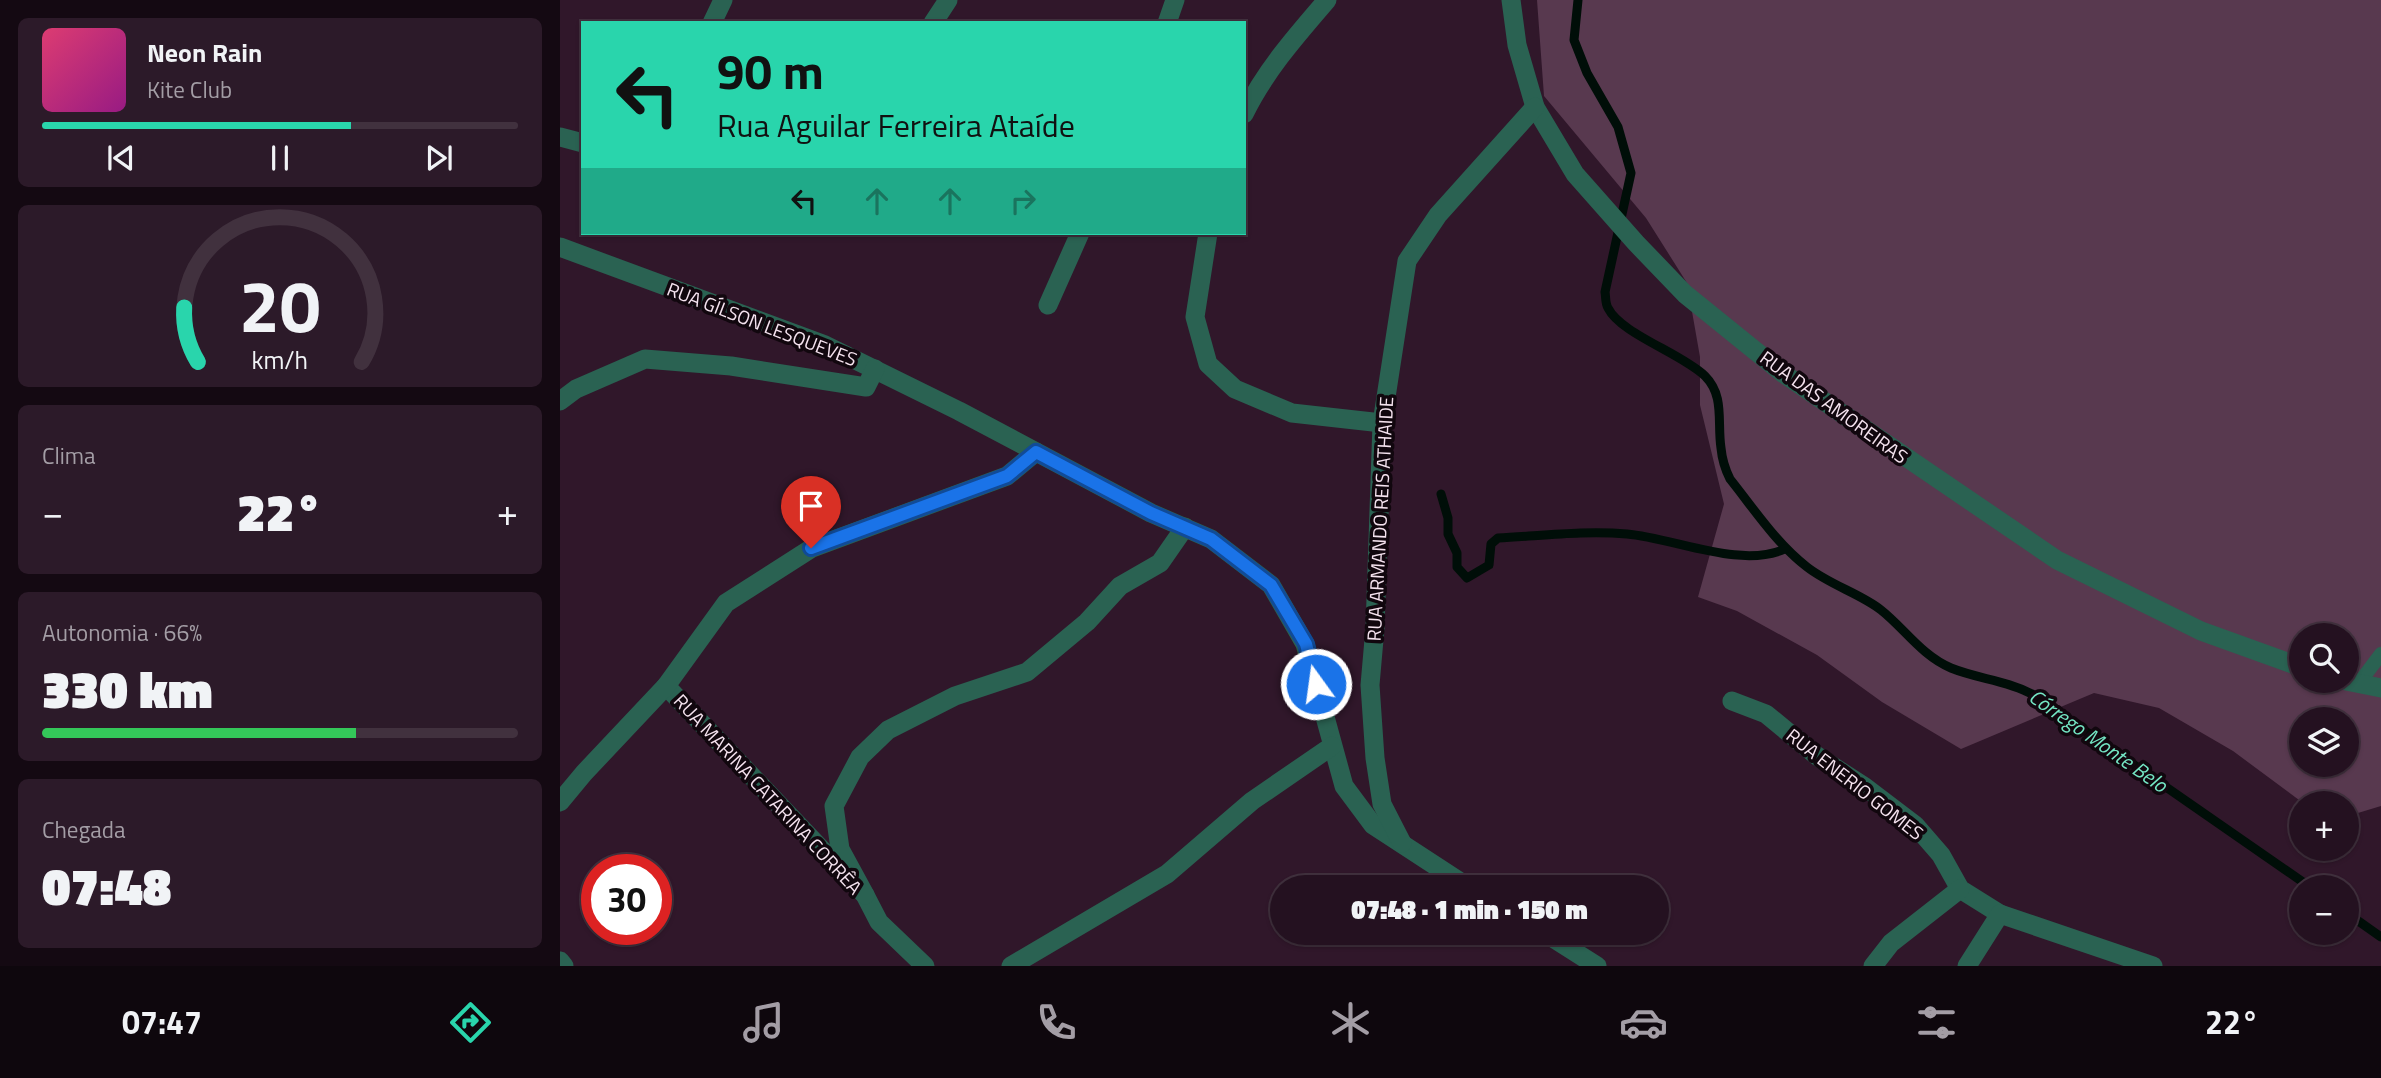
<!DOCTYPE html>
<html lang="pt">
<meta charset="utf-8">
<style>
body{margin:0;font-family:"Titillium Web",sans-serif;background:#2c1a29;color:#f1f3f6;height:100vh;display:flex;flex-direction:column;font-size:26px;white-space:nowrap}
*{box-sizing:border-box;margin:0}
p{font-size:23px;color:#a39da5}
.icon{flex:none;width:38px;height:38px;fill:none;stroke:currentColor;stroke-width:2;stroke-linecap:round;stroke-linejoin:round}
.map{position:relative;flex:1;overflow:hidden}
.details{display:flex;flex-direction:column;gap:18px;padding:18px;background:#140912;width:560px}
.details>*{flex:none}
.hud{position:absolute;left:21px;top:21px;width:665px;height:214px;border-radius:0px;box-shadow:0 2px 5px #0004,0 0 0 2px #41313e;background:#29d5ac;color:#111;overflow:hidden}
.fabs{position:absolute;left:1729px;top:623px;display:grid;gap:14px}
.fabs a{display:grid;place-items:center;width:70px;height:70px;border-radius:50%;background:#241120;box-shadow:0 2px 5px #0004,0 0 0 2px #41313e;font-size:35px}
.speed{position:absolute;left:21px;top:854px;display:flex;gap:14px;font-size:35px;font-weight:700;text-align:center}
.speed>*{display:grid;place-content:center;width:91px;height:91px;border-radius:50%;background:#241120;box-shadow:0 2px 5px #0004,0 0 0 2px #41313e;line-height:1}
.speed .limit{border:10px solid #d22;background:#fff;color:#111}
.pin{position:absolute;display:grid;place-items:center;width:60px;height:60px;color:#fff;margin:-72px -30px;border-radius:50% 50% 50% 0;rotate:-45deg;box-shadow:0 0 7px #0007}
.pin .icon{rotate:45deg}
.me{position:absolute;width:77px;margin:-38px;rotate:346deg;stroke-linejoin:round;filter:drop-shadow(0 0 5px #0008)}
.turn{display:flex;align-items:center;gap:24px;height:147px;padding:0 21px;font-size:32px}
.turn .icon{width:91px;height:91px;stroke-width:2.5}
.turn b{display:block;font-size:49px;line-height:60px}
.lanes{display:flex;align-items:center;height:66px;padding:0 21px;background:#0003;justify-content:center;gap:35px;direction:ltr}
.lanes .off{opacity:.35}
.big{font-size:52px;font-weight:800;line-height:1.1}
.details .tile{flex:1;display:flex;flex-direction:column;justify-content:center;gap:10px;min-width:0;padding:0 24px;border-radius:10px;background:#2c1a29}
.details .dial{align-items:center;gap:0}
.dial svg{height:182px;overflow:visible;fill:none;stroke:#41313e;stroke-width:7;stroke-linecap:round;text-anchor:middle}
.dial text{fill:#f1f3f6;stroke:none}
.song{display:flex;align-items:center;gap:21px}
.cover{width:84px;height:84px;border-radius:10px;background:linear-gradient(135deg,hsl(340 70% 55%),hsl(310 70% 35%))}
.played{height:7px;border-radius:4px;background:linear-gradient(90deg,#29d5ac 65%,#41313e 65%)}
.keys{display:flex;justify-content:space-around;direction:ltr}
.heat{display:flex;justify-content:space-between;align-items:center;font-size:38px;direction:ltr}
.charge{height:10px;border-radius:5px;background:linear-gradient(90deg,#34c759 66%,#41313e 0)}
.trip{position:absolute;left:710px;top:875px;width:399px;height:70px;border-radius:35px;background:#241120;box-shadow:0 2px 5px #0004,0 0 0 2px #41313e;font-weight:800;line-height:70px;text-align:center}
.tab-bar{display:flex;height:112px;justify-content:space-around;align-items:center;background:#0e070d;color:#a39da5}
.tab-bar .icon{width:49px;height:49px}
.tab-bar .selected{color:#29d5ac}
.tab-bar b{font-size:32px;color:#f1f3f6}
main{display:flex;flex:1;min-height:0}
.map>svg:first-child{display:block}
.green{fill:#58394f;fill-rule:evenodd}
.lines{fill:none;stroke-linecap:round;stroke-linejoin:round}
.stream{stroke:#000e08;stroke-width:9}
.service{stroke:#2a6252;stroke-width:14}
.minor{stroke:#2a6252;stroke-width:19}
.tertiary{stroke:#2a6252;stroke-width:19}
.route-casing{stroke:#114b97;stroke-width:18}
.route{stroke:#1a73e8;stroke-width:12}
.labels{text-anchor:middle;stroke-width:7;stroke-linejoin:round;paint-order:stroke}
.street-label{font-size:19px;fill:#f5e3ef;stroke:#11070e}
.water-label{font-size:21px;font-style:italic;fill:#74e6c4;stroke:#11070e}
</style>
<main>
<section class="details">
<div class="tile">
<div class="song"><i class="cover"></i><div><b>Neon Rain</b><p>Kite Club</p></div></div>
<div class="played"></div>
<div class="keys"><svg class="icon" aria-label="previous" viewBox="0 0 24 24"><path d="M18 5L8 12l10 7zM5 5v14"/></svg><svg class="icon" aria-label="pause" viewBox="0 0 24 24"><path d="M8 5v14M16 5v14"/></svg><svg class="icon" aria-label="next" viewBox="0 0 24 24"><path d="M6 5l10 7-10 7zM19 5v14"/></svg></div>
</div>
<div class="tile dial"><svg viewBox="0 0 100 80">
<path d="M14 69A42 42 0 1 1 86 69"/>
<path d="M14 69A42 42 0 0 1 8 45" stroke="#29d5ac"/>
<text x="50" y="56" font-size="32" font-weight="700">20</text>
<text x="50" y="72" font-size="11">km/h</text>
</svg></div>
<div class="tile"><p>Clima</p>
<div class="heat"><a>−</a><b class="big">22°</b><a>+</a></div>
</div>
<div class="tile"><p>Autonomia · 66%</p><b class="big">330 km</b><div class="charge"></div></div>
<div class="tile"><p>Chegada</p><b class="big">07:48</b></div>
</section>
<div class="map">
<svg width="1821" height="966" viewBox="0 0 1821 966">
<rect width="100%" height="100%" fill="#30172a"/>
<path class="green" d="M977 0H1821V806L1788 816 1787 803H1743L1673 751 1599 708 1534 693 1401 749 1322 702 1257 655 1177 611 1138 597 1164 504 1140 405V357L1127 283 1086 218 984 96ZM1741 635H1787V681H1741ZM1741 719H1787V765H1741Z"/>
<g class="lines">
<g class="stream">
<path d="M1018 0 1014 40 1027 73 1058 127 1071 173 1045 292C1046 297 1045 303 1048 308 1061 334 1121 353 1145 376 1165 396 1157 422 1161 448 1162 459 1165 469 1170 479 1194 509 1216 543 1247 567 1270 585 1301 594 1321 610 1344 628 1362 656 1391 668 1418 679 1446 680 1472 694L1750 887"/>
<path d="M881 494 888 518V534L897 553V567L907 578 929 565 931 544 938 538C980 536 1025 530 1067 534 1114 538 1180 569 1225 549"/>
<polyline points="1787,913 1821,937"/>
</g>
<polyline class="service" points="1799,683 1821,654"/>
<g class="minor">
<polyline points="951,0 957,45 975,107 1015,174 1076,243 1125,294 1224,374 1497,560 1641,631 1741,667"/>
<polyline points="152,23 163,0"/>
<polyline points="373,23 388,0"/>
<polyline points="607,23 615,0"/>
<path d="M684 114C705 71 736 36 767 0"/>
<polyline points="0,137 23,143"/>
<polyline points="648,233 635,317 648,364 675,389 732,413 822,423"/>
<polyline points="0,247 265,345 399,411 591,513 651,539 711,585 745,644 784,786 813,825 908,887"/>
<polyline points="488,305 520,233"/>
<polyline points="0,401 16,389 85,359 171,366 306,387 315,369"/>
<polyline points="1786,681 1821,688"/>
<polyline points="106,686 305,895 319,922 365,966"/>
<polyline points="1172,701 1206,714 1257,756 1305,787 1355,825 1381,855 1400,889 1440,914"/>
<polyline points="0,802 24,773 106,686 166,603 252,548 447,476 476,452"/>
<polyline points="842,843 822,804 815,758 810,685 815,628 822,423 847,261 878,215 975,107"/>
<polyline points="305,895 280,849 274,806 300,757 328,730 395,696 467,672 527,622 560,586 600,563 625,527"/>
<polyline points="985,933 1037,966"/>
<polyline points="0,961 4,966"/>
<polyline points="451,966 607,874 692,801 772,746"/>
<polyline points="1313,966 1331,943 1400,889"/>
</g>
<polyline class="tertiary" points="1407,966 1440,914 1593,966"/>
</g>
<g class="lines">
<g class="route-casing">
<polyline id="route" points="251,548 447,476 476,452 591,513 651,539 711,585 746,644 756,684"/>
</g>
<use href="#route" class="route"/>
</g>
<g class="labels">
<g class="street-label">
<text transform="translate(202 324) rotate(21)" y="7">RUA GÍLSON LESQUEVES</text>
<text transform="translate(1274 407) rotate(36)" y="7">RUA DAS AMOREIRAS</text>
<text transform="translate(820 519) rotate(-87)" y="7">RUA ARMANDO REIS ATHAIDE</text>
<text transform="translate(1295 784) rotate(38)" y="7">RUA ENERIO GOMES</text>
<text transform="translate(208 794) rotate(47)" y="7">RUA MARINA CATARINA CORRÊA</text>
</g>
<g class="water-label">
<text transform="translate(1538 741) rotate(35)" y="7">Córrego Monte Belo</text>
</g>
</g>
</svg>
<div class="fabs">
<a><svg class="icon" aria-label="search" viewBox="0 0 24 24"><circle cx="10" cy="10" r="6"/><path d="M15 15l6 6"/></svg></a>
<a><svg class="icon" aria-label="layers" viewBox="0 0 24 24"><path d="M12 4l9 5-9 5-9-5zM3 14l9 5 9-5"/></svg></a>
<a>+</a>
<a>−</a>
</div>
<div class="speed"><div class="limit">30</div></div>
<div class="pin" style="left:251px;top:548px;background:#d93025"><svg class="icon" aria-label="arrive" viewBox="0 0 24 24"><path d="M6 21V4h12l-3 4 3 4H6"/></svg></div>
<svg class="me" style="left:756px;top:684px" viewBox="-20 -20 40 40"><circle r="17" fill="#1a73e8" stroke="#fff" stroke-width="3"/><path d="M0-11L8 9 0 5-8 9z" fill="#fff"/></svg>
<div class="trip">07:48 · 1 min · 150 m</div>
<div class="hud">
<div class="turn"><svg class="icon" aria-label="left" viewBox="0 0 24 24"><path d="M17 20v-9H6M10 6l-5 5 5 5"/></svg><div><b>90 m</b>Rua Aguilar Ferreira Ataíde</div></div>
<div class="lanes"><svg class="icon" aria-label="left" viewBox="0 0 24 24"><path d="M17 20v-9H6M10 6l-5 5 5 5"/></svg><svg class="icon off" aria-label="ahead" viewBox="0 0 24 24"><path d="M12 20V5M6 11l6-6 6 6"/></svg><svg class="icon off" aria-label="ahead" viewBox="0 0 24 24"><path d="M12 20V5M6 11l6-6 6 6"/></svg><svg class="icon off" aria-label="right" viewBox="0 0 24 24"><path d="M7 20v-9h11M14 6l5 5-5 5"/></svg></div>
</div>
</div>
</main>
<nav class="tab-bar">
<b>07:47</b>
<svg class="icon selected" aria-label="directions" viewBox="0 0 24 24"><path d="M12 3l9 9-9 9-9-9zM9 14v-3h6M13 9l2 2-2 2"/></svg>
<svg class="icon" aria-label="music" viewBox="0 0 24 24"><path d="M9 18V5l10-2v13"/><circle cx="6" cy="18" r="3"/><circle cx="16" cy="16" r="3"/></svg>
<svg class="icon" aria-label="phone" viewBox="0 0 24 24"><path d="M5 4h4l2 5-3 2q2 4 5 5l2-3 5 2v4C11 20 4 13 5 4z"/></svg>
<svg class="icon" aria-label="climate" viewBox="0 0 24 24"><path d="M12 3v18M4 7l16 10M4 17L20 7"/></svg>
<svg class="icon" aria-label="car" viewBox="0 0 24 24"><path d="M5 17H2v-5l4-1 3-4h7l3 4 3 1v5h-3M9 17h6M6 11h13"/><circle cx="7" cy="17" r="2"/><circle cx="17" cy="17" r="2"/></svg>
<svg class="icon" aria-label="filters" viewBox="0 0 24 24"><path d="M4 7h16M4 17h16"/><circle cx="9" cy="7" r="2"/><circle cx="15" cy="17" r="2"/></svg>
<b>22°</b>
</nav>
